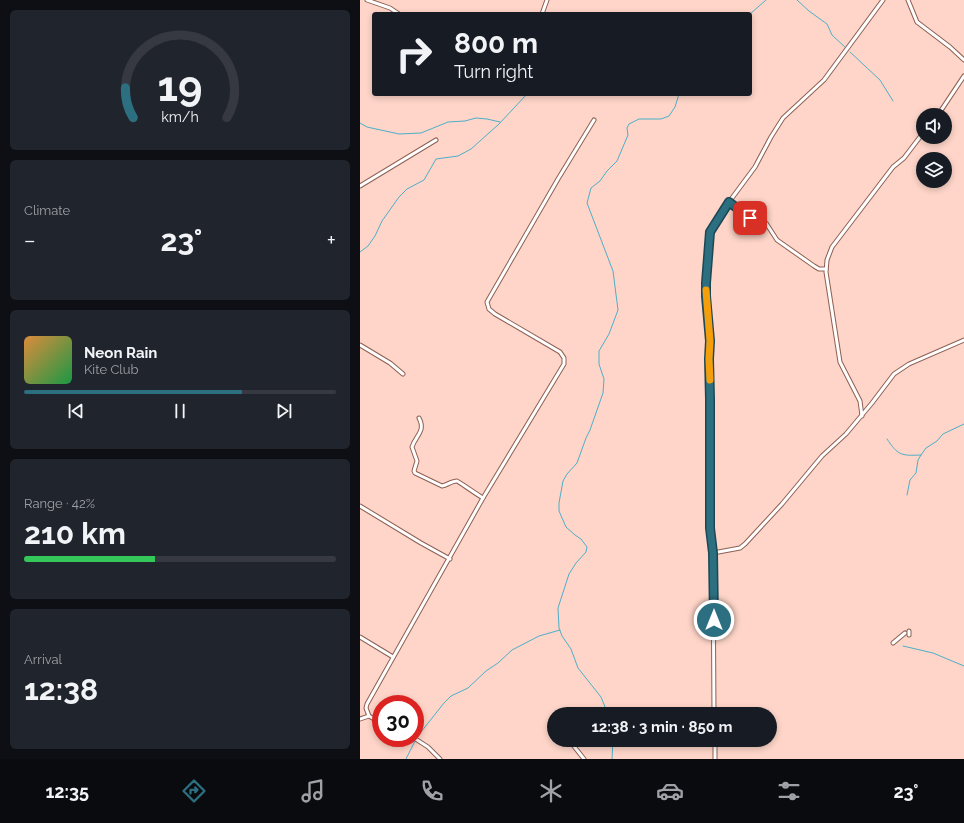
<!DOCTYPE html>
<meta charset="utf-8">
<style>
body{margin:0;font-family:Raleway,sans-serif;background:#20242c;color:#f1f3f6;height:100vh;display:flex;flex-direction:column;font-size:15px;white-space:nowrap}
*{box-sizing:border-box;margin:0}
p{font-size:13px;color:#9ea1a6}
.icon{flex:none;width:22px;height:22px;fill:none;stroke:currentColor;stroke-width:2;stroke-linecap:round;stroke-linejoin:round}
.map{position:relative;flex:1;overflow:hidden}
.panel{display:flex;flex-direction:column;gap:10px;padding:10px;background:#0d0f14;width:360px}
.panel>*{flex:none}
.guide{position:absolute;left:12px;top:12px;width:380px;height:84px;border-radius:4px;box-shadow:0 2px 6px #0003;background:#171b24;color:#f1f3f6;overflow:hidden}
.fabs{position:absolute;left:556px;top:108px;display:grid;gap:8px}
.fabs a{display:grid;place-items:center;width:36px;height:36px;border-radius:50%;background:#171b24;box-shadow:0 2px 6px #0003;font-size:20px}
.speed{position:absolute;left:12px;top:695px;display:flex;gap:8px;font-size:20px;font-weight:700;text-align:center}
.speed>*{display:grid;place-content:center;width:52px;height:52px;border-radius:50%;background:#171b24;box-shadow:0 2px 6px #0003;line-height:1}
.speed .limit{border:6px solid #d22;background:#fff;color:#111}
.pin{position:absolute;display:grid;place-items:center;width:34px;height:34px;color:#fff;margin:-17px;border-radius:8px;box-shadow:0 2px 6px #0006}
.me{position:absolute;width:44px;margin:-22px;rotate:0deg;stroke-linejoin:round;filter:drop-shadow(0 0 3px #0008)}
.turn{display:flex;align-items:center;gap:14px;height:84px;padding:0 16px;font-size:18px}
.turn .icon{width:52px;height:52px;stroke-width:2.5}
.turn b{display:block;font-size:28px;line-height:34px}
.big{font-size:30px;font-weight:700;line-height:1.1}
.panel .card{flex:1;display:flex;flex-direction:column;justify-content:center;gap:6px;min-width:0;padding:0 14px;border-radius:6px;background:#20242c}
.panel .dial{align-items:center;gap:0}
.dial svg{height:104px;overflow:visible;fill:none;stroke:#363941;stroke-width:7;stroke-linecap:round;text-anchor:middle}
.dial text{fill:#f1f3f6;stroke:none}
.song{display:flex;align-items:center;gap:12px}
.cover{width:48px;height:48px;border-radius:6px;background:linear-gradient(135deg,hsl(30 70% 55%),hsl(140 70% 35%))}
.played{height:4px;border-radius:2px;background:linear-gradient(90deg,#2c6f80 70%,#363941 70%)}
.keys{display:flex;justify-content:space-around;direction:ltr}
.heat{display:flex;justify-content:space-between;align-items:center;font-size:22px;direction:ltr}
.charge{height:6px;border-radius:3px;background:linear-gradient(90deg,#34c759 42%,#363941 0)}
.trip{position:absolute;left:187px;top:707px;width:230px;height:40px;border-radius:20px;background:#171b24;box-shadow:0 2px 6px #0003;font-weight:700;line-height:40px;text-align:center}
.menu{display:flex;height:64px;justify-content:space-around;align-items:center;background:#090b0e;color:#9ea1a6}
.menu .icon{width:28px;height:28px}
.menu .selected{color:#2c6f80}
.menu b{font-size:18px;color:#f1f3f6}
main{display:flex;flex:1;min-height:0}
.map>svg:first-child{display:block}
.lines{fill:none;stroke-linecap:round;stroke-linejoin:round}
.stream{stroke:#4dafc8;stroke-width:1}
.street-casing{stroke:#8d6053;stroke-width:5}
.street{stroke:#fff;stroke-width:3}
.route-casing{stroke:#1d4853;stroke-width:10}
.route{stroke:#2c6f80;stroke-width:7}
.slow{stroke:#f59e0b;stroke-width:7}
</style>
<main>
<section class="panel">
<div class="card dial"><svg viewBox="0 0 100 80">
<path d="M14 69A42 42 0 1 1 86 69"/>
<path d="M14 69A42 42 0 0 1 8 46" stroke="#2c6f80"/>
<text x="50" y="56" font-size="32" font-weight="700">19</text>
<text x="50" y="72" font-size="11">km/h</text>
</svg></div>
<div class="card"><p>Climate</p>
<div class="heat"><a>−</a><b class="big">23°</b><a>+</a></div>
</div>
<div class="card">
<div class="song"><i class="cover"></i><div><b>Neon Rain</b><p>Kite Club</p></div></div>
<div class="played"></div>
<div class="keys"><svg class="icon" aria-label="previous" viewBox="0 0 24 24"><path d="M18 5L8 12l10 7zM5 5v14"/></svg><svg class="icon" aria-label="pause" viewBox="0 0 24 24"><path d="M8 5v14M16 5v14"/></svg><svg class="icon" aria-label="next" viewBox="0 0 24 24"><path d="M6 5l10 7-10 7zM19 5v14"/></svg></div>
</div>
<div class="card"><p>Range · 42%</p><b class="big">210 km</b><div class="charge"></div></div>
<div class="card"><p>Arrival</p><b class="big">12:38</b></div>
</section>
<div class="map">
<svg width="604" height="759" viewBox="0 0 604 759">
<rect width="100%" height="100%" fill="#fed5c8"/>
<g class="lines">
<g class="stream">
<polyline points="437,0 449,11 467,24 472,35 486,48"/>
<polyline points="390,14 406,0"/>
<polyline points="490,52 520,80 533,101"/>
<polyline points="0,123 7,127 39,134 61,133 88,122 105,121 116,118 127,119 140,122"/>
<polyline points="0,252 8,246 15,236 22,221 39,197 47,189 64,180 76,159 98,156 111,149 139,124 167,94"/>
<path d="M527 439C538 455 540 456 561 455"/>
<polyline points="547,495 550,480 556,473 558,460 561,455 566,448 577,441 583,434 604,424"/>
<polyline points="543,646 573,653 604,666"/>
<polyline points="248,714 241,697 218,668 211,649 202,636 199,628 198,608 209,574 216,563 226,552 227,547 221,539 215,535 206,527 199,511 199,503 203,481 207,474 217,463 226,438 230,430 243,393 244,379 239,364 239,351 249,334 258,310 253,271 227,203 231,188 240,181 247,171 257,161 268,135 267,128 269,124 279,119 301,119 309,116 315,107 319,94"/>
<polyline points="57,737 84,703 91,696 108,688 126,671 138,663 152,650 179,636 200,630"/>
<polyline points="46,759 55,741"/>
<polyline points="252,759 253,740"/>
</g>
<g class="street-casing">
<g id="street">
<polyline points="7,0 30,8 39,14"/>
<polyline points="548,0 557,22 590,47 604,60"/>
<polyline points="182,14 187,0"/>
<polyline points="578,115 604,76"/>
<polyline points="0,186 76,140"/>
<polyline points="369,202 391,218 406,223 417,240 454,266 459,269 466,269"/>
<polyline points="0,345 30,363 43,374"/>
<polyline points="502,416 500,401 480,362 466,272 467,260 472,247 533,167 544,158 563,133"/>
<path d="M59 418C66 431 56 435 52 447L57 461 54 471 55 473 82 486C87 485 92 481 97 481 98 481 119 496 123 498"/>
<polyline points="0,506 61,543 90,559"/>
<polyline points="353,553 380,548 385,544 422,504 462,456 486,434 512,403 534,374 549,364 604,340"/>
<polyline points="549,631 549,635"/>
<polyline points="0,637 33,657"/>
<polyline points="533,643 545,633"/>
<polyline points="354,714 353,553 350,528 350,399 349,359 350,341 346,296 350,232 369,202 395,167 411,137 423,118 464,80 523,0"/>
<polyline points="0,719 9,716"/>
<polyline points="21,723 9,716 6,708 7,704 123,498 204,364 204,358 200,352 135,314 129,309 127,302 198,179 234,120"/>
<polyline points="54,738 68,747 80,759"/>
<polyline points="209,740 224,759"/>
<polyline points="355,740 355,759"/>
</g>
</g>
<use href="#street" class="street"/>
</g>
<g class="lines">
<g class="route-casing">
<polyline id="route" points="354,620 353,553 350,528 350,399 349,359 350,341 346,296 346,283 350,232 369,202 390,218"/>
</g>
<use href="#route" class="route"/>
<polyline class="slow" points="346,290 350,341 349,359 350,380"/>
</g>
</svg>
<div class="fabs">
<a><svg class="icon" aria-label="sound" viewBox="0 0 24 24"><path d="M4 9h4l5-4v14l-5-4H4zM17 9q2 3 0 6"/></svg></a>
<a><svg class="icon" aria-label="layers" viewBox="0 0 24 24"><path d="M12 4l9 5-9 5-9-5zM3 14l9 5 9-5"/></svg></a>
</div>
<div class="speed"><div class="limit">30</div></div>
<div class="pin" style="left:390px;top:218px;background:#d93025"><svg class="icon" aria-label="arrive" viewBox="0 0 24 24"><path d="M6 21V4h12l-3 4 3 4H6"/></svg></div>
<svg class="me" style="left:354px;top:620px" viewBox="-20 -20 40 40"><circle r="17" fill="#2c6f80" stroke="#fff" stroke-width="3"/><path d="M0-11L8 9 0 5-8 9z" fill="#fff"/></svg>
<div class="trip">12:38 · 3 min · 850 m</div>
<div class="guide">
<div class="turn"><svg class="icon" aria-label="right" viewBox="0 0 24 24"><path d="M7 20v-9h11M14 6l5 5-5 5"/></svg><div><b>800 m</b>Turn right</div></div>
</div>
</div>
</main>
<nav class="menu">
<b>12:35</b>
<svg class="icon selected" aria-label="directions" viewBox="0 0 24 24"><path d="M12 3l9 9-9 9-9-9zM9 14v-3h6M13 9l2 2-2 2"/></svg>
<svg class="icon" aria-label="music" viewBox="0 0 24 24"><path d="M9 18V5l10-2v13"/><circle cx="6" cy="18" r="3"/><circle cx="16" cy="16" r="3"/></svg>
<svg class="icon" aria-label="phone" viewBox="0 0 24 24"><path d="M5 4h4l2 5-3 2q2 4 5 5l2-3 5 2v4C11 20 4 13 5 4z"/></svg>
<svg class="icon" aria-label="climate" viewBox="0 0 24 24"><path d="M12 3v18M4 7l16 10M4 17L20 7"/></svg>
<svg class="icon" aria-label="car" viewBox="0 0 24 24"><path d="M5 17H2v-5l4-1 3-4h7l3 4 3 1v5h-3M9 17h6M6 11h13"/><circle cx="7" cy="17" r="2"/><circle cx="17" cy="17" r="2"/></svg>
<svg class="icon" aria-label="filters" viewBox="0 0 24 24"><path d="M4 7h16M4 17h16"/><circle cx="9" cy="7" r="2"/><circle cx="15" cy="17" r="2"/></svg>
<b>23°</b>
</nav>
